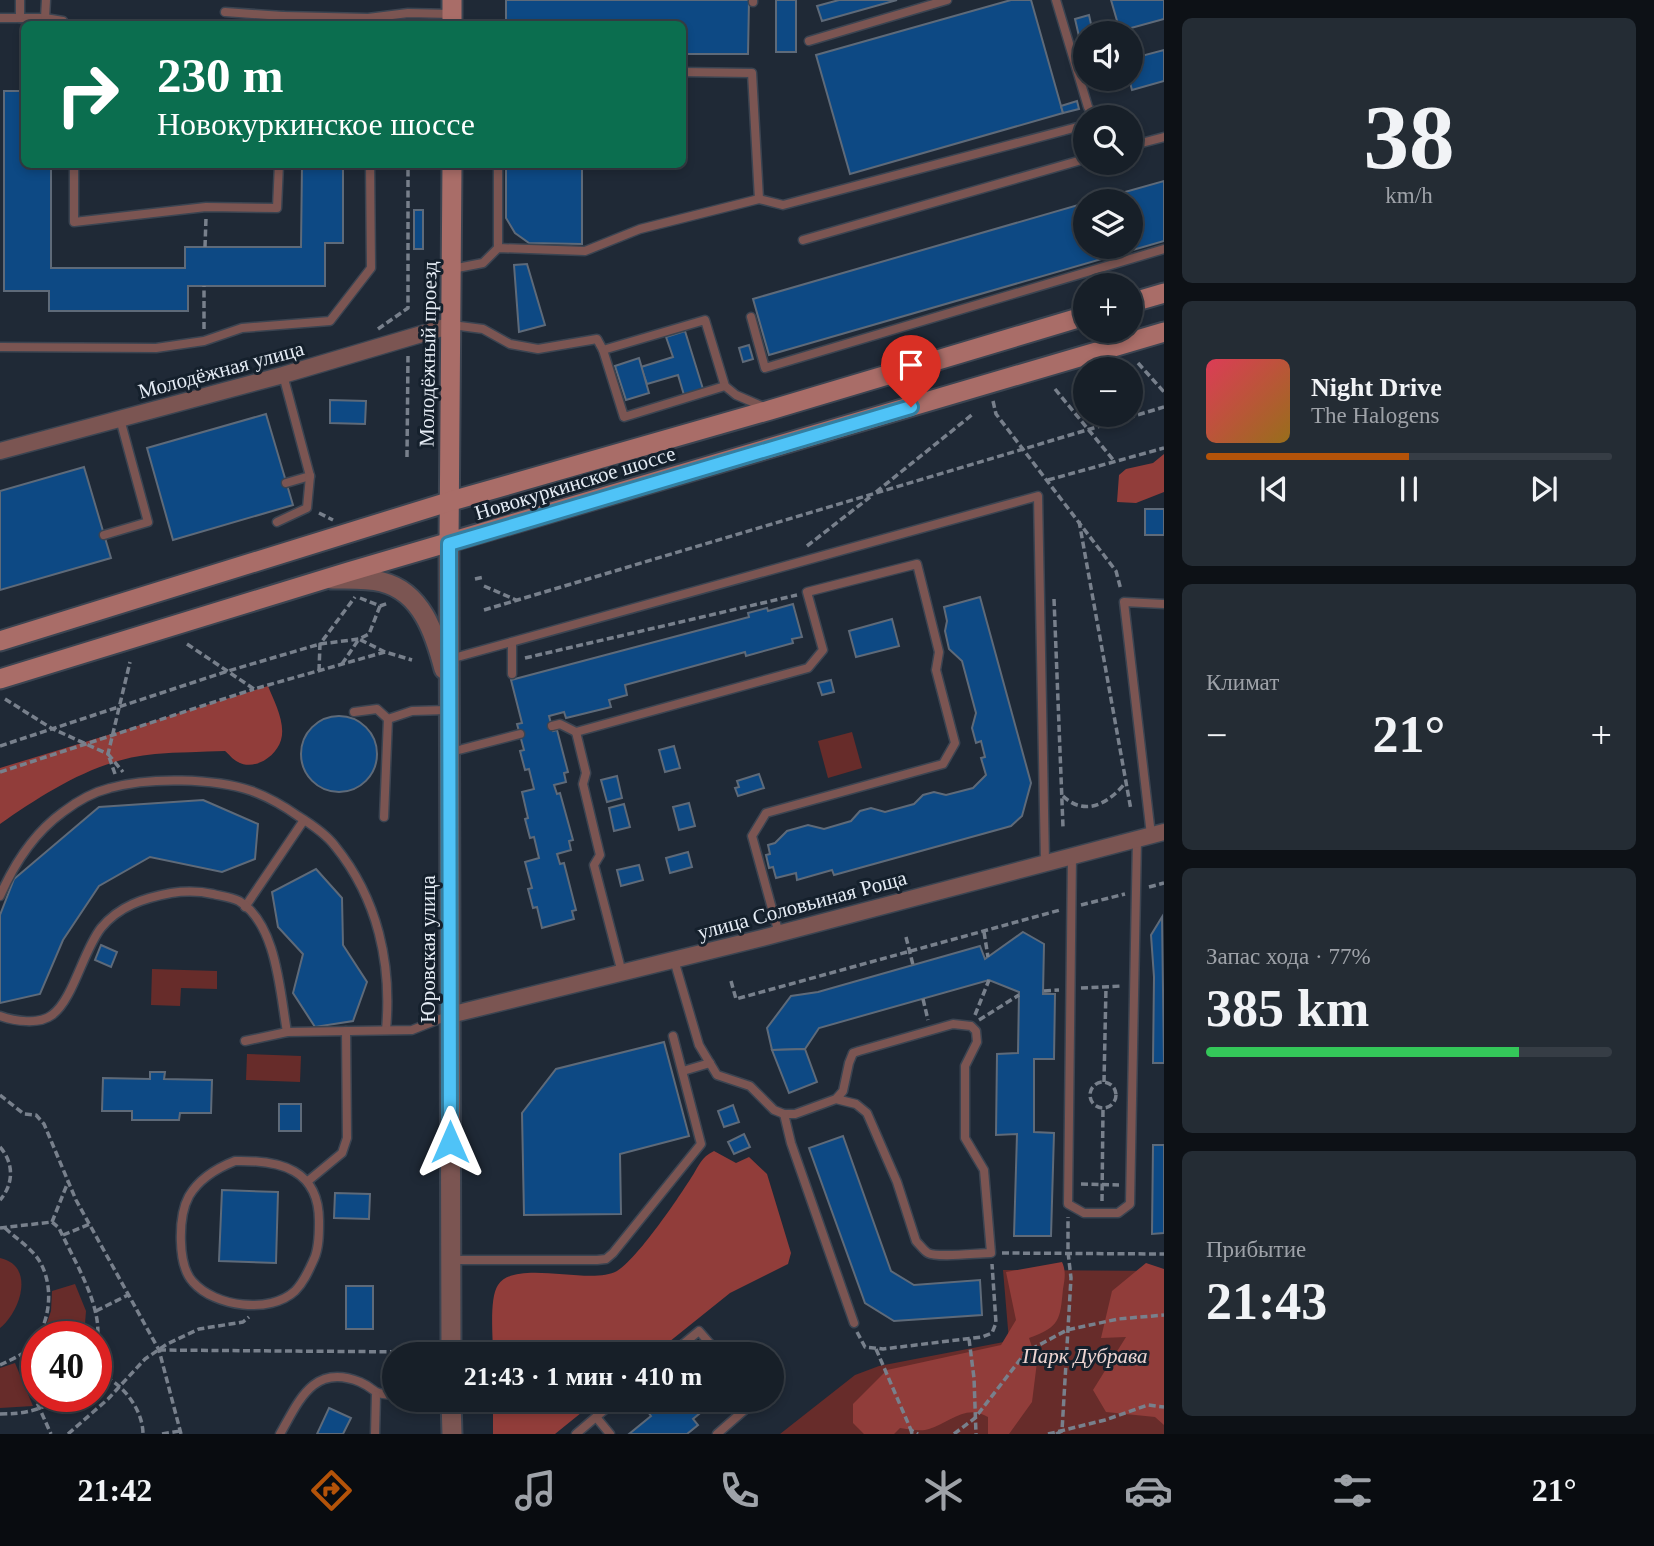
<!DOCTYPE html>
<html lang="ru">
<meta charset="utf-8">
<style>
body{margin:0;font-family:Georgia,serif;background:#242c34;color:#f1f3f6;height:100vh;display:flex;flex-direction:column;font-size:26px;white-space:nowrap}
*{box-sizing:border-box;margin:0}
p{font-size:23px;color:#9ea2a8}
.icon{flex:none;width:38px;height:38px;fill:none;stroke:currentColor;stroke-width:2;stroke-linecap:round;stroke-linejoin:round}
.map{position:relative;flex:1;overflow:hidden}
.drawer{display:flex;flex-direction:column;gap:18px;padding:18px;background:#0d1116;width:490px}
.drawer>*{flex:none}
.top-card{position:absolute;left:21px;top:21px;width:665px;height:147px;border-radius:10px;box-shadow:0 4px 10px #0003,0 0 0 2px #363d45;background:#0b6e4f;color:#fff;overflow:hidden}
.fabs{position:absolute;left:1073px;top:21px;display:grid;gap:14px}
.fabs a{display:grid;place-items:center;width:70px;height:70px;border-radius:50%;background:#171f28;box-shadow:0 4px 10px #0003,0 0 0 2px #363d45;font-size:35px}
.speed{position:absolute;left:21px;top:1321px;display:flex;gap:14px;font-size:35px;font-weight:700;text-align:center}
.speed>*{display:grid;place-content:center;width:91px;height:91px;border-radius:50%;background:#171f28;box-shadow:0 4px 10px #0003,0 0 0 2px #363d45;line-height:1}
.speed .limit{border:10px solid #d22;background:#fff;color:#111}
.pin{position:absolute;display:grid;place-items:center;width:60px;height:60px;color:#fff;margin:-72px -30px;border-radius:50% 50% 50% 0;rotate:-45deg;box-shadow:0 0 7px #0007}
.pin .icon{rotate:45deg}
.me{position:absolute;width:77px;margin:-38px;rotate:0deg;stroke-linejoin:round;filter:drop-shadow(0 0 5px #0008)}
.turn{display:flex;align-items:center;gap:24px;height:147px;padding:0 21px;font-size:32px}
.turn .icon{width:91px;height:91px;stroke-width:2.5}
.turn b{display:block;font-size:49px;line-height:60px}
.big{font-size:52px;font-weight:700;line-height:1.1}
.drawer .tile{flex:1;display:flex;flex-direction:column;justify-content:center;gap:10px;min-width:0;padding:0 24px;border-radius:10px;background:#242c34}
.drawer .dial{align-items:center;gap:0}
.dial b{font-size:91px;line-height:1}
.song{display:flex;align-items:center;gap:21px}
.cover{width:84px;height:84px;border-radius:10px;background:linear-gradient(135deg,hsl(350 70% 55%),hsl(40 70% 35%))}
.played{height:7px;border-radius:4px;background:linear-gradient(90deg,#b45309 50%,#363d45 50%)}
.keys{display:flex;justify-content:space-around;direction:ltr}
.heat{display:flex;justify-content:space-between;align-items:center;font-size:38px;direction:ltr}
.charge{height:10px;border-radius:5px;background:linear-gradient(90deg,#34c759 77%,#363d45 0)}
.trip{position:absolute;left:382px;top:1342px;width:402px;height:70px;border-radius:35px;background:#171f28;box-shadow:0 4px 10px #0003,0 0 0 2px #363d45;font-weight:700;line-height:70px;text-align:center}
.tabs{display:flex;height:112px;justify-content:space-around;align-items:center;background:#090c10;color:#9ea2a8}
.tabs .icon{width:49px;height:49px}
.tabs .current{color:#b45309}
.tabs b{font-size:32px;color:#f1f3f6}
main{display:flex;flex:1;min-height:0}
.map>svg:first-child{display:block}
.green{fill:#672c2a}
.forest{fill:#913d3a}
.building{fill:#0d4984;stroke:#5e6a79;stroke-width:2}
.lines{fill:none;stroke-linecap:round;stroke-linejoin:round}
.service-casing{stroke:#3b4451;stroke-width:11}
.minor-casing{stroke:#3b4451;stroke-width:19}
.tertiary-casing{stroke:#3b4451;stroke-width:23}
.secondary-casing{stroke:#3b4451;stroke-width:23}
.path{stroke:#78808c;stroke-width:3.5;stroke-dasharray:7 3.5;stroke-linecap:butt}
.service{stroke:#7b5552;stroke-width:8}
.minor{stroke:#7b5552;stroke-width:16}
.tertiary{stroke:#7b5552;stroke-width:19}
.secondary{stroke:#a96d68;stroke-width:19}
.route-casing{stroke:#337fa1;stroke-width:18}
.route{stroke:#4fc3f7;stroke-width:12}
.labels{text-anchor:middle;stroke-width:6;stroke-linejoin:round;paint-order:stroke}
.street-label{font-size:21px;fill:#e5ecf5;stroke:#15202c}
.park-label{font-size:21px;font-style:italic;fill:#eed5d2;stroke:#15202c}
</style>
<main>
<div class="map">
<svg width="1164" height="1434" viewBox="0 0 1164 1434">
<rect width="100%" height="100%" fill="#1f2936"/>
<g class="green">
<polygon points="852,732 862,768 828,778 818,741"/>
<polygon points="152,969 217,971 217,989 181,988 180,1006 151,1005"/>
<polygon points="247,1054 301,1056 300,1082 246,1080"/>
<path d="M0 1258C36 1266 20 1312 0 1328Z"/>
<polygon points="1003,1270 1164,1271 1164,1434 780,1434 855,1375 879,1366 1009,1341"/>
<polygon points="75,1284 86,1311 84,1337 42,1337 51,1311 52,1291"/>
<polygon points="15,1363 33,1406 0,1408 0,1368"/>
</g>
<g class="forest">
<polygon points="1164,454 1164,492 1136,503 1117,502 1119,475 1126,469 1153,463"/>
<path d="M268 686C274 701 286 723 281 740 276 757 254 771 238 762 233 760 229 754 225 751 202 752 178 752 155 754 97 759 46 792 0 824V768Z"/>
<path d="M714 1151 736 1163 749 1157 767 1174 791 1253 788 1264 730 1293 654 1354H493C493 1338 489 1298 498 1285 516 1258 590 1286 617 1271 637 1259 677 1200 691 1178 699 1166 701 1157 714 1151Z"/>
<path d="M1062 1262C1066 1271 1065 1278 1063 1289 1060 1320 1060 1327 1029 1338L1037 1362 1032 1402 1009 1434H988V1417C966 1403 949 1423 929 1429 921 1432 909 1429 900 1428L894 1434H864L853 1423V1404L887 1370 1001 1345 1016 1320 1006 1272Z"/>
<polygon points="1146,1263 1164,1269 1164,1425 1155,1417 1106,1412 1093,1390 1126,1337 1101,1338 1112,1291"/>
<polygon points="493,1400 597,1400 555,1434 493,1434"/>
</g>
<g class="building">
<polygon points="506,0 749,0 748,54 682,54 682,24 506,24"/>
<rect x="776" y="0" width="20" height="52"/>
<polygon points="839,0 897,0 822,21 817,6"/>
<polygon points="1011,0 1031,0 1063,113 850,174 816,55"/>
<polygon points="1111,0 1164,0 1164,19 1120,31"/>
<polygon points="1089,15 1093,33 1085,33 1084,58 1075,19"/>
<polygon points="1164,50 1164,81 1132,90 1129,79 1130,59"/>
<polygon points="4,91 24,91 24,164 51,164 51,268 185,268 185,247 301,247 302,164 343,164 343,243 325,243 325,286 188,286 188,311 49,311 49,291 4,291"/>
<polygon points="1077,101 1079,109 1063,113 1061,106"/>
<polygon points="506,164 598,164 582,166 582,244 529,243 515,233 506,218"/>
<polygon points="1164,181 1164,241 769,355 753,299 1085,203 1085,247 1130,247 1130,201 1093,201"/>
<rect x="414" y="210" width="9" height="39"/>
<polygon points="527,264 545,325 519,332 514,265"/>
<polygon points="685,331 703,389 684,395 678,375 647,384 641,367 673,357 666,337"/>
<polygon points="749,345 753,359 743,362 739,348"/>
<polygon points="639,358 649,393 626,400 615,366"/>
<polygon points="330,400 366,401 365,424 330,423"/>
<polygon points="266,414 293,505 173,540 147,448"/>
<polygon points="84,467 111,558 0,590 0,491"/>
<rect x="1145" y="509" width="19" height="26"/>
<polygon points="980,597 1031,783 1022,816 1011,826 1004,828 834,875 832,870 797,880 796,873 776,878 773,867 769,868 766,855 770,854 768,845 775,843 787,831 808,825 824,829 851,821 860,811 871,808 885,812 914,804 923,795 934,792 946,795 973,788 986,775 981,758 985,757 981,741 976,743 972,728 976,713 962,661 949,649 945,631 947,621 944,607"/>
<polygon points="793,604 802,637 792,639 793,643 746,656 745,652 625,685 627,695 609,700 611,707 566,718 564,712 549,716 553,731 557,730 568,772 564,773 566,782 554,785 557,794 560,793 573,840 569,841 571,850 557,854 560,864 564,863 576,910 572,911 574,919 542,928 537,907 533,908 528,889 532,888 525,862 539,858 534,837 530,838 525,819 528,818 522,792 534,789 529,769 525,770 520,751 524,750 517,724 522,723 511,680 749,617 748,613 767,608 768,611"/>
<polygon points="892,619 899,646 856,657 849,631"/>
<polygon points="831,680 834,692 822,695 818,683"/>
<circle cx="339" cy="754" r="38"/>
<polygon points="674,746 680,768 665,772 659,750"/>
<polygon points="759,774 764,788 738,796 735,788 739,787 737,781"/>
<polygon points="617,776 622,798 607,802 601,780"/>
<polygon points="203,800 258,824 255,859 222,872 150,857 99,886 63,940 40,994 0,1003 0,915 14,879 99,807"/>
<polygon points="689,803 695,826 679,830 673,807"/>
<polygon points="624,804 630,827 614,831 609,808"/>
<polygon points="688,852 692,867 670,873 666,858"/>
<polygon points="639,865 643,880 621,886 617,870"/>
<polygon points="316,869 342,898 343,945 367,982 353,1021 315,1027 293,993 303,954 278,927 272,892"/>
<polygon points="1162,917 1164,1063 1153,1063 1154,977 1151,935"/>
<polygon points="1023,932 1044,944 1043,994 1055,994 1054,1059 1034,1059 1034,1132 1054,1133 1051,1236 1014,1236 1017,1134 996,1135 997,1054 1018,1053 1019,992 989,980 819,1028 805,1049 772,1050 767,1028 791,996 818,992 980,946 985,959"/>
<polygon points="101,945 117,952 111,967 95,960"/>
<polygon points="664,1042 689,1136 620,1154 621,1214 524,1215 522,1113 556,1069"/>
<polygon points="805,1049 817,1082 789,1093 772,1050"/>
<polygon points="150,1072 165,1072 164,1079 212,1080 211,1113 180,1113 179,1120 132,1120 132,1111 102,1111 103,1078 150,1079"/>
<rect x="279" y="1104" width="22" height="27"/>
<polygon points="733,1105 739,1122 724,1127 718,1111"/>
<polygon points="744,1134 750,1147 734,1154 728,1142"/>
<polygon points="843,1136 891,1271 914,1285 980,1280 982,1315 894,1321 865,1303 809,1148"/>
<polygon points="1153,1145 1164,1145 1164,1233 1152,1234"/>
<polygon points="222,1190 278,1192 276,1263 219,1261"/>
<polygon points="335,1193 370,1194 369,1219 334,1218"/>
<rect x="346" y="1286" width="27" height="43"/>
<polygon points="652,1400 716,1400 693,1419 698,1425 687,1434 629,1434 651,1416 644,1407"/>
<polygon points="329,1408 351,1418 343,1434 317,1434"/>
</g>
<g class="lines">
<g class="service-casing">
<g id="service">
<polyline points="1056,0 1088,107 1095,117"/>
<polyline points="753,2 753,0"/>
<polyline points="225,12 283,16"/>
<polyline points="0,18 45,18 63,21 65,24"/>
<polyline points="20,18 20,0"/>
<polyline points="45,18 46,0"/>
<polyline points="283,24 283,16 368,18 408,13 452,14"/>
<polyline points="809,41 947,0"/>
<polyline points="682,72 752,73 759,199"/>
<polyline points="1130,146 1164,137"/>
<polyline points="74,164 74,222 206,207 277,208 279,164"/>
<polyline points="498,164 498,248"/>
<polyline points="803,240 1085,159"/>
<polyline points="452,269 483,263 498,248 585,251 640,229 759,199 783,205 1085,125"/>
<polyline points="751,317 765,368 1164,249"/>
<polyline points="452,325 483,329 510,344 538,349 597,339 603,350 705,320 725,386 736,395 764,407"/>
<polyline points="0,347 156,348 204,341 242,328 330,321 371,268 370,164"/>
<polyline points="603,350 624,417 725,386"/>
<polyline points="283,375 310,476 286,483"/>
<polyline points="277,522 307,508 310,476"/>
<polyline points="104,535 148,522 120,419"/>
<polyline points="512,642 512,674"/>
<polyline points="450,659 1038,496 1045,862"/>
<polyline points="354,712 377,709 388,719"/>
<polyline points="552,726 560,724 576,732"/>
<polyline points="451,752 520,734"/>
<polyline points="384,817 388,719 412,711 447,710"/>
<polyline points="1151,835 1124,602 1164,604"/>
<polyline points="1072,855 1068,1204 1084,1213 1118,1213 1130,1204 1137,839"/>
<path d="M0 896C14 864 34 833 63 812 76 802 94 792 110 788 149 777 214 778 252 791 268 797 284 806 298 816 311 824 326 834 335 846 378 899 392 964 386 1030"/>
<polyline points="245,907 304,820"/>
<path d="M674 960 699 1045 717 1075 750 1086 774 1110 784 1114H795L836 1099 843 1091 849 1063 853 1053 859 1051 953 1024 971 1026 976 1031 977 1042 965 1066V1138L984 1170 991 1253C978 1253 938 1258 928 1253 924 1251 920 1245 916 1241L897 1182 867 1113 856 1104 836 1099"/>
<polyline points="622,973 594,865 600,855 583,784 586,773 576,732 808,668 823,650 807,592 917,564 939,652 936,670 955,743 943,764 766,813 752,836 779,934"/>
<path d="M0 1016C14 1021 39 1025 52 1015 73 1000 83 951 101 928 119 906 144 898 171 893 185 891 199 891 213 894 221 896 231 897 239 901 277 924 280 993 287 1032"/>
<polyline points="245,1041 287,1032 412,1030 450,1015"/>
<polyline points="683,1071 710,1063"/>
<polyline points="784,1114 791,1143 854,1323"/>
<path d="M235 1161C280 1160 320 1169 319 1223 319 1234 319 1248 314 1259 309 1270 304 1282 295 1291 270 1314 215 1307 193 1282 177 1265 178 1216 189 1196 199 1179 217 1168 235 1161Z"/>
<polyline points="308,1181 342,1153 347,1138 346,1031"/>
<polyline points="451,1260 597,1260 606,1259 613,1253 701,1144 673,1036"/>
<polyline points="671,1354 699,1331 719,1354"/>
<polyline points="596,1417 610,1434"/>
<path d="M280 1434C299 1401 313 1363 360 1382 378 1390 370 1394 394 1395"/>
<polyline points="375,1434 376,1395"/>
<polyline points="576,1434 616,1400"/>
<polyline points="717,1434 756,1400"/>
</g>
</g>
<g class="minor-casing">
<g id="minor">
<polyline points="0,451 283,375 452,325"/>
<polyline points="450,1015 762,938 1164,832"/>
</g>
</g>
<g class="tertiary-casing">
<g id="tertiary">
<polyline points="449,544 451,1354"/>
<path d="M332 579C348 579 367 578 382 582 422 592 435 634 444 669"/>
<polyline points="451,1400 452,1434"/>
</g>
</g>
<g class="secondary-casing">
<g id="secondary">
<polyline points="452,0 452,24"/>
<polyline points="1130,303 1164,293"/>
<polyline points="449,544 452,164"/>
<polyline points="0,641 448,502 770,410 1085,316"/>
<polyline points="0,679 348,572 1164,332"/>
</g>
</g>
<g class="path">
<polyline points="205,247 206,218"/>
<polyline points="204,329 204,286"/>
<polyline points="378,329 408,308 408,164"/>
<polyline points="1138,363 1164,392"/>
<polyline points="1055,389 1115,462"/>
<polyline points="993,401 996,414 1116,571 1121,590"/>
<polyline points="407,457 408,356"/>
<polyline points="1048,480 1164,448"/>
<polyline points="876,492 973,414"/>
<polyline points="319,513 333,520"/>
<polyline points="1079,521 1131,810"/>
<polyline points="807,546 870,497"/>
<polyline points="475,579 484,577"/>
<polyline points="484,586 516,600"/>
<polyline points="360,598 380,606 389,603"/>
<polyline points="1054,599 1063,827"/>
<polyline points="484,610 1164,407"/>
<polyline points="187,644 254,689 385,652"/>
<polyline points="525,658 797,595"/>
<polyline points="342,664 359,639 385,652 412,660"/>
<polyline points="319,671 320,644 355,597"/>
<polyline points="5,699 51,728 108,754 130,662"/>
<polyline points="0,746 228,671 320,644 359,639 369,634 380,606"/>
<polyline points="0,772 254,689"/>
<polyline points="115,774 108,754 123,772"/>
<path d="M1063 796C1086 818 1110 802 1126 782"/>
<polyline points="1149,887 1164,883"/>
<polyline points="1081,905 1125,894"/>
<polyline points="984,932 988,957"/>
<polyline points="906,937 913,965"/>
<polyline points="731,981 736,999 1060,910"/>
<polyline points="1081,988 1122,986"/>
<polyline points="1044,991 1059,990"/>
<polyline points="923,999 928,1020"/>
<polyline points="975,1015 989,980"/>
<polyline points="979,1020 1019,995"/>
<circle cx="1103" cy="1095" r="13"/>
<polyline points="1104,1082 1106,987"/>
<polyline points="0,1095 24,1114 36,1115 44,1124 76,1200 159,1350 181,1434"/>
<path d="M0 1147C14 1163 14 1184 0 1200"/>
<polyline points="1081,1184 1119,1185"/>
<polyline points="1102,1201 1103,1109"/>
<polyline points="52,1222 68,1182"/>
<path d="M0 1228 52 1222 59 1228C73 1259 106 1311 96 1344"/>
<polyline points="63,1235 90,1224"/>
<polyline points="1002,1253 1164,1254"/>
<polyline points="96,1311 128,1295"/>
<polyline points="857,1332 865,1347 883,1349 982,1337 992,1333 996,1323 992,1264"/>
<polyline points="969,1339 974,1378 976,1434"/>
<polyline points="876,1349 911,1430"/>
<polyline points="159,1350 414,1352"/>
<polyline points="22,1353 35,1370"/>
<path d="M0 1365C10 1360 21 1356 29 1348 50 1327 55 1288 40 1262 32 1248 15 1238 4 1227"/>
<polyline points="37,1369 26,1378 51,1434"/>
<path d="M96 1373C120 1380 143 1408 143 1434"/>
<path d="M0 1414C25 1414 42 1410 63 1396"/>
<polyline points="68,1434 108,1399 145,1359 167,1344 199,1329 243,1322 249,1317"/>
<polyline points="162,1434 180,1431"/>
<polyline points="912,1434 911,1430 918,1434"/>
<polyline points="954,1434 975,1418 1026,1352 1067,1330 1118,1319 1164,1315"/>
<polyline points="1048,1434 1105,1420 1148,1405 1164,1407"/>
<polyline points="1056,1434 1062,1431 1071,1278 1068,1252 1068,1217"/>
</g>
<use href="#service" class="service"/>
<use href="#minor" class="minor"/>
<use href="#tertiary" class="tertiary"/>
<use href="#secondary" class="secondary"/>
</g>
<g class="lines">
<g class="route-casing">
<polyline id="route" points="450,1142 449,544 911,407"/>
</g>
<use href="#route" class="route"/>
</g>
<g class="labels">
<g class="street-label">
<text transform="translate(428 354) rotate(-89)" y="7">Молодёжный проезд</text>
<text transform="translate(221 370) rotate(-15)" y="7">Молодёжная улица</text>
<text transform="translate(575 483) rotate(-17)" y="7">Новокуркинское шоссе</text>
<text transform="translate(802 905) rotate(-15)" y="7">улица Соловьиная Роща</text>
<text transform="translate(428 949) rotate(-90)" y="7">Юровская улица</text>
</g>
<g class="park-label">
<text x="1085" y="1363">Парк Дубрава</text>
</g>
</g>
</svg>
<div class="fabs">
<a><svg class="icon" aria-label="sound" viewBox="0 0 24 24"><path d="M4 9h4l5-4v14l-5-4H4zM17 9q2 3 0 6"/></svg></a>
<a><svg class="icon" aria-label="search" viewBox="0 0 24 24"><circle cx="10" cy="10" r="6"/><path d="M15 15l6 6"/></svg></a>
<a><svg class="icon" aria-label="layers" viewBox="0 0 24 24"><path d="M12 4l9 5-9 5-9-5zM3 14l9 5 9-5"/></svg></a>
<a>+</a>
<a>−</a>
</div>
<div class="speed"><div class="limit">40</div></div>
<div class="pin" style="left:911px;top:407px;background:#d93025"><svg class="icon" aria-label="arrive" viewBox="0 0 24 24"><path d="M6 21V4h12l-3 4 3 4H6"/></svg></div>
<svg class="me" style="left:450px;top:1142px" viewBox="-20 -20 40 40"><path d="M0-17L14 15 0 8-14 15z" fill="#4fc3f7" stroke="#fff" stroke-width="4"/></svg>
<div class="trip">21:43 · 1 мин · 410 m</div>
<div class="top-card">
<div class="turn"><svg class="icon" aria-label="right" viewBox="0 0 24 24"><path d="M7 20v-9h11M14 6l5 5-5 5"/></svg><div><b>230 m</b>Новокуркинское шоссе</div></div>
</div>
</div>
<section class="drawer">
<div class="tile dial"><b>38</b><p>km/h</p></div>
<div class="tile">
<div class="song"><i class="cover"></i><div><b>Night Drive</b><p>The Halogens</p></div></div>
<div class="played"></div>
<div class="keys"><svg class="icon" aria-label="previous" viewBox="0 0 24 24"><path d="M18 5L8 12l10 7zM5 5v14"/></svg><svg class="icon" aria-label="pause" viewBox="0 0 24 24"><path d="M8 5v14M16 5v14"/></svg><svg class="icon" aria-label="next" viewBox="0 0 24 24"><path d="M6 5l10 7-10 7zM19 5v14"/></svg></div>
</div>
<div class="tile"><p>Климат</p>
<div class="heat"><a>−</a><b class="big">21°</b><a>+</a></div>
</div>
<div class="tile"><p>Запас хода · 77%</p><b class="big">385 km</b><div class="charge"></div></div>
<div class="tile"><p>Прибытие</p><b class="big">21:43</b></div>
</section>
</main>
<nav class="tabs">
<b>21:42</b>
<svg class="icon current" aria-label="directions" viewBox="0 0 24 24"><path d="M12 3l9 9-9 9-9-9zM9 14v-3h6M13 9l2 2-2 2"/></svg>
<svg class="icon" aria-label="music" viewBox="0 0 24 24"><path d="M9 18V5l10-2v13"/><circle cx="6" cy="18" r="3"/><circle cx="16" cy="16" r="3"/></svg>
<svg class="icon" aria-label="phone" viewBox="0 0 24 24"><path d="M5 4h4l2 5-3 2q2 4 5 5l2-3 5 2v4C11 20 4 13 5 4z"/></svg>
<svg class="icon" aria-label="climate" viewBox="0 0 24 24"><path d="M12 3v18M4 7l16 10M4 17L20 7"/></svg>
<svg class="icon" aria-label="car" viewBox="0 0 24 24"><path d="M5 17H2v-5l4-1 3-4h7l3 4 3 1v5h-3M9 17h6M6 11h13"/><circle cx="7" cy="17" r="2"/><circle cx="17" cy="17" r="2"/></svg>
<svg class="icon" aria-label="filters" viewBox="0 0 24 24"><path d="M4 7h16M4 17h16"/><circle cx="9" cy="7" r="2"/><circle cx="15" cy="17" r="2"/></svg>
<b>21°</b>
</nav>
